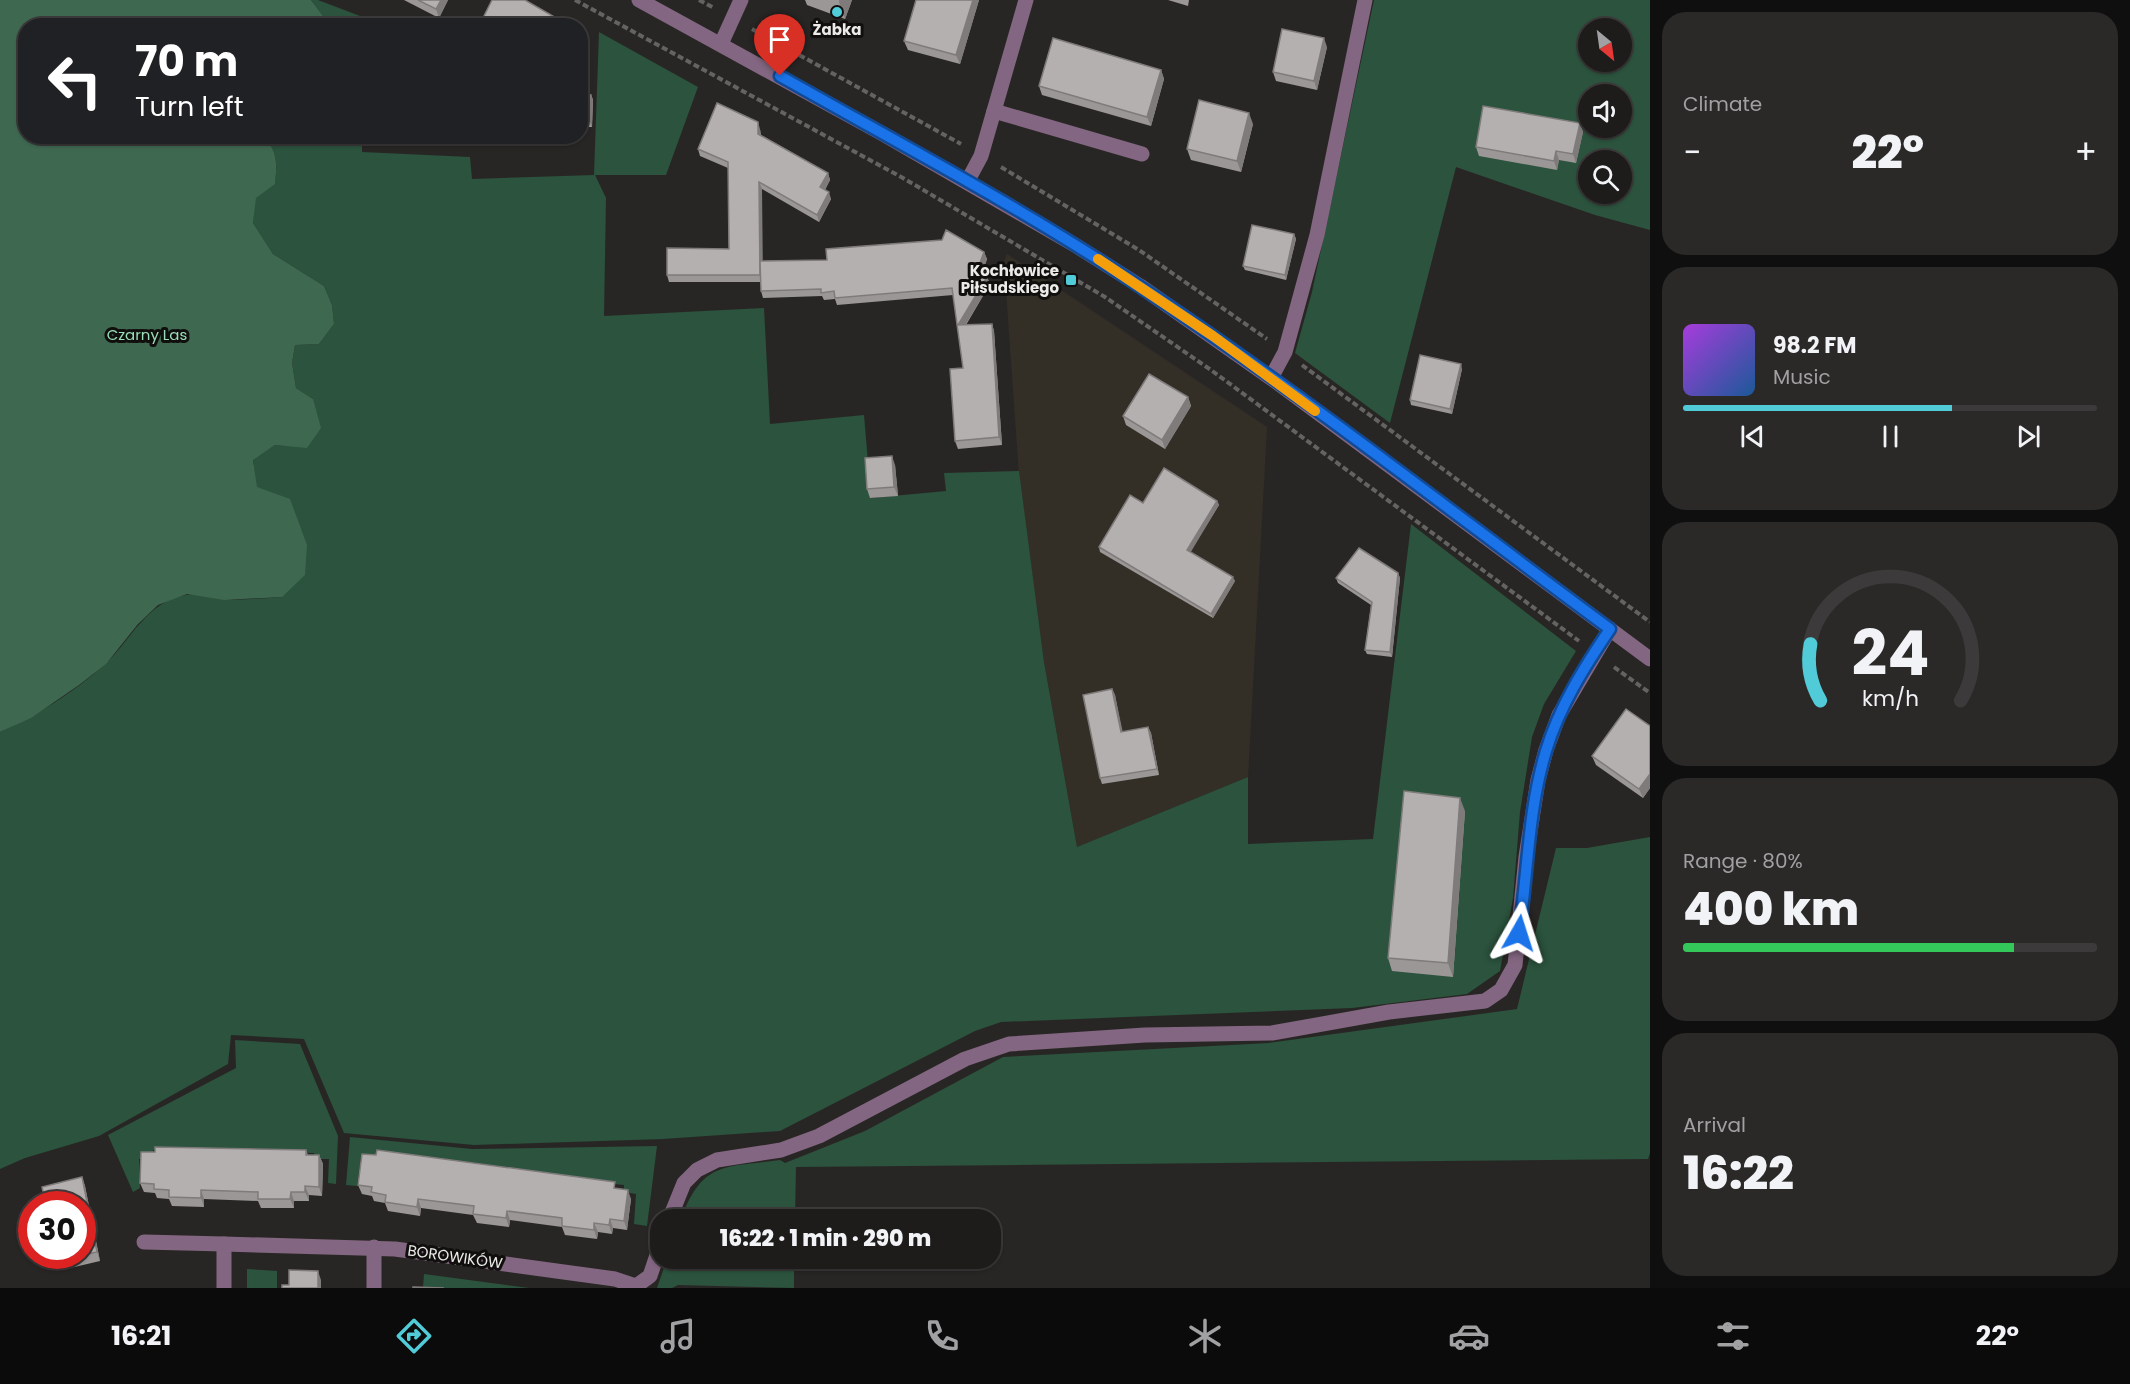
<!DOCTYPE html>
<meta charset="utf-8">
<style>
body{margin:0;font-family:Poppins,sans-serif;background:#2b2928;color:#f1f3f6;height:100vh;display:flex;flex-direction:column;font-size:22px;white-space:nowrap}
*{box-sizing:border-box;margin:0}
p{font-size:20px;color:#a1a1a3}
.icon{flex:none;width:33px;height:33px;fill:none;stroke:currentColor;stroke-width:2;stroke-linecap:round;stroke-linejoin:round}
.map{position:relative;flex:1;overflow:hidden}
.side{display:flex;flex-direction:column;gap:12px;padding:12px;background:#100f0f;width:480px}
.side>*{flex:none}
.banner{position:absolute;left:18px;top:18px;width:570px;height:126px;border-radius:24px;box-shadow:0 2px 4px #0004,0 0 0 2px #3c3a3a;background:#202124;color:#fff;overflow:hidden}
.needle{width:39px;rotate:151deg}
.buttons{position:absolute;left:1578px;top:18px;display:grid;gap:12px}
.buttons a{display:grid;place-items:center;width:54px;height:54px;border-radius:50%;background:#1e1c1b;box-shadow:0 2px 4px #0004,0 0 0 2px #3c3a3a;font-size:30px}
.speed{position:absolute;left:18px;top:1191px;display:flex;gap:12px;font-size:30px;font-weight:700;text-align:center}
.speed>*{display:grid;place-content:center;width:78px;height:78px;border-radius:50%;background:#1e1c1b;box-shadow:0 2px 4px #0004,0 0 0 2px #3c3a3a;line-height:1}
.speed .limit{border:9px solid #d22;background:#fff;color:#111}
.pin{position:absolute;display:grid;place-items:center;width:51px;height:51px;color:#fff;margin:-62px -26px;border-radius:50% 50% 50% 0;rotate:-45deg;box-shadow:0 0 6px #0007}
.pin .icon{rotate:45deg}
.me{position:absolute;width:66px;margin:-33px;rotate:6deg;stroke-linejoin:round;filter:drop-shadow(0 0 4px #0008)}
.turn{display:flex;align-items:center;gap:21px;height:126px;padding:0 18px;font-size:27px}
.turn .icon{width:78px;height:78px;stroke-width:2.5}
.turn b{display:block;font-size:42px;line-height:51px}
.big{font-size:45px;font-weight:800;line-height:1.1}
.side .tile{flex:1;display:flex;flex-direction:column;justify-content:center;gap:9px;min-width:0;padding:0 21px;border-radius:24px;background:#2b2928}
.side .dial{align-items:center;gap:0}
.dial svg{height:156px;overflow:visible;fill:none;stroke:#3c3a3a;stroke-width:7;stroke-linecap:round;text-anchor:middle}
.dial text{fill:#f1f3f6;stroke:none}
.song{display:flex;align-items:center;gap:18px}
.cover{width:72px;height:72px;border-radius:9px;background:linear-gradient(135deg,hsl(280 70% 55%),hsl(210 70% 35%))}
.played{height:6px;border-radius:3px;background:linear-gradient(90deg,#52cbd8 65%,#3c3a3a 65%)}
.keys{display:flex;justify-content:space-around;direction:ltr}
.heat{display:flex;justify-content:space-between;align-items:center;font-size:33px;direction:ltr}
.charge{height:9px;border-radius:4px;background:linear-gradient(90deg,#34c759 80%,#3c3a3a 0)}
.trip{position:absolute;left:650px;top:1209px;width:351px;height:60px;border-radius:24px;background:#1e1c1b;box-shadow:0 2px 4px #0004,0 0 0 2px #3c3a3a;font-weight:800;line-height:60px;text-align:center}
.menu{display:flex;height:96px;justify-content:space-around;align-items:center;background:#0c0b0b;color:#a1a1a3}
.menu .icon{width:42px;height:42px}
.menu .current{color:#52cbd8}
.menu b{font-size:27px;color:#f1f3f6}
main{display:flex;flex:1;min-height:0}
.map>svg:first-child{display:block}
.built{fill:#332f27}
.green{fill:#2b533d;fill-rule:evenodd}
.forest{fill:#3f6851}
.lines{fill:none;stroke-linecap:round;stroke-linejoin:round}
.path{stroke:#656361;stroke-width:4;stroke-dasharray:6 3;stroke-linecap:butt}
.minor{stroke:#836681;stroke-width:15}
.wall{fill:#9c9797}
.shaded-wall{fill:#7f7b7b}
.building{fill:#b5b0b0;stroke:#7f7b7b;stroke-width:1.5}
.route-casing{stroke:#114b97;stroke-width:15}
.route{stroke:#1a73e8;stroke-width:10}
.slow{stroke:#f59e0b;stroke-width:10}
.poi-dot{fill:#52cbd8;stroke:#100f0e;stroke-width:2}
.labels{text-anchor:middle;stroke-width:6;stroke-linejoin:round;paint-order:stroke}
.poi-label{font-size:15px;font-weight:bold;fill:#ecebe9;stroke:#100f0e}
.park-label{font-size:15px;fill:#99dfb7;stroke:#100f0e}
.street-label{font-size:15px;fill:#ecebe9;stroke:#100f0e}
</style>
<main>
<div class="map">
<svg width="1650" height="1288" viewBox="0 0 1650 1288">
<rect width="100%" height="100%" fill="#282624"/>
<polygon class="built" points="1007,254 1267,427 1248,777 1077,847 1044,662 1019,475 1004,261"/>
<g class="green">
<polygon points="311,0 318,0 360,16 360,25 324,25 323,16"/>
<path d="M1374 0H1650V230L1595 215 1456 167 1390 423 1295 353 1312 292ZM1588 28H1622V62H1588ZM1588 94H1622V128H1588ZM1588 160H1622V194H1588Z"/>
<path d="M599 32 698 87 666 175H595L606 198 604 316 764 308 770 424 864 415 871 498 946 491 944 473 1019 471 1044 662 1077 847 1248 777V844L1373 839 1411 524 1576 651 1544 704 1532 737 1520 812 1513 898 1500 971 1467 994 1352 1008 1001 1022 975 1031 780 1131 663 1139 474 1145 344 1133 304 1039 231 1035 228 1064 99 1136 25 1158 0 1169V732C37 715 73 693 104 665 131 641 145 602 186 595 196 593 211 598 222 599 241 601 262 598 282 597L256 487 253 459 275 445 307 447 313 399 296 388 292 363 295 345 319 344 334 324 332 305 324 286 273 254 253 223 255 198 275 183C277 165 278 151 264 137H362V152L470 157 472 179 594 175Z"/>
<path d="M1650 837V1153L1648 1159 796 1167 795 1219H681C703 1160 725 1168 780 1160L785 1163 865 1131 1003 1057 1269 1043 1517 1009 1556 848H1587Z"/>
<polygon points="235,1040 300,1044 338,1136 336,1184 328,1183 329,1159 315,1159 314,1153 153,1150 153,1157 139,1159 140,1188 133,1192 108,1135 236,1068"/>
<polygon points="350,1137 472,1149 657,1146 647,1226 634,1224 636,1194 624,1192 624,1185 361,1157 357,1186 346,1185"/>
<polygon points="667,1259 794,1259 794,1288 678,1285 672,1288 657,1288"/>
<polygon points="247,1269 277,1271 277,1288 247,1288"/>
<polygon points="424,1274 529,1288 423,1288"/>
</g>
<path class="forest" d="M0 0H311L323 16 324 25 26 26V136L264 137C278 151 277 165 275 184L256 198 253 223 273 254 324 286 332 305 334 324 319 344 295 345 292 363 296 388 313 399 321 428 307 448 275 445 253 460 257 487 290 499 307 545 305 575 282 597 224 600 187 594 158 605 138 624 106 664 79 685 31 718 0 732Z"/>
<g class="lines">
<g class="path">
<polyline points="575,0 903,178 1105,297 1211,370 1579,641"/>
<polyline points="699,0 714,8"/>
<polyline points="752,29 961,144"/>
<polyline points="1001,167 1139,250 1267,339"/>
<polyline points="1302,365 1650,622"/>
<polyline points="1614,667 1650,693"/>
</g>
<g class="minor">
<polyline points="639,0 883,134 1075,245 1140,286 1271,378 1650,659"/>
<polyline points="721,44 741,0"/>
<polyline points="994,111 1142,154"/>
<polyline points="967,182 981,156 1026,0"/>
<polyline points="1271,378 1285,352 1317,235 1365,0"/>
<polyline points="669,1220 684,1183 697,1170 717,1160 781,1150 819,1136 965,1059 1009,1044 1145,1035 1272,1033 1389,1012 1485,1001 1501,990 1515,965 1526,857 1538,780 1546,750 1559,715 1610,629"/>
<polyline points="144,1242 224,1244"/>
<polyline points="224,1288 224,1244 395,1249 615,1279 636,1286 650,1276 660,1246"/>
<polyline points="374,1288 374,1247"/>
</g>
</g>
<g class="wall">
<polygon points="404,0 448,0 439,18"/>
<polygon points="805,0 852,0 845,19 807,5"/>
<polygon points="979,0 960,64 908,50 904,41"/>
<polygon points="1168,0 1189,0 1188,6"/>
<polygon points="1327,47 1317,90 1276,81 1273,72"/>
<polygon points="1161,70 1164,79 1151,126 1042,95 1039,86"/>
<polygon points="580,94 593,99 592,127 580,127"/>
<polygon points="1580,123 1583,132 1576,163 1559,160 1557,170 1479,156 1476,147"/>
<polygon points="1253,124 1241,172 1191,160 1187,149"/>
<polygon points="760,129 761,135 828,173 830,180 825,190 831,199 819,222 762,189 762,261 827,260 984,252 987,259 982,274 987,277 990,284 966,325 992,324 994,331 1002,445 958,449 955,441 963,368 953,295 837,305 835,299 824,300 822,296 763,298 761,291 761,282 669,282 667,275 729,249 728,168 700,156 698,149"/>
<polygon points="1294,234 1296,239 1286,280 1245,270 1243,266"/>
<polygon points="1462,369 1452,414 1411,405 1410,400"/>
<polygon points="1188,397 1191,406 1165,449 1126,425 1123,416"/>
<polygon points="895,465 898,496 870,498 867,489"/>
<polygon points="1217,501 1219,505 1190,552 1235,581 1213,618 1100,552 1099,547 1143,503"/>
<polygon points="1398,573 1400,578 1392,657 1367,654 1365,650 1371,605 1338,583 1336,578"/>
<polygon points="1112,689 1115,695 1122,732 1148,727 1151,733 1159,775 1102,784 1100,778"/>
<polygon points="1650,726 1650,788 1643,798 1596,765 1592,756"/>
<polygon points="1465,811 1453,977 1392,971 1388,958"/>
<polygon points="306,1150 308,1155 319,1155 323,1164 322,1196 309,1195 309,1201 294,1201 294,1208 261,1208 258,1201 204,1199 204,1207 172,1206 169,1199 157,1198 155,1193 144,1192 140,1183"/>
<polygon points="82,1177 85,1186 100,1261 66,1269 63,1260"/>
<polygon points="358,1185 617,1188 631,1199 627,1230 613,1228 612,1234 598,1232 597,1239 565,1235 562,1227 510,1220 509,1227 477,1223 473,1215 421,1208 420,1216 388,1211 385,1203 374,1201 372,1196 362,1194"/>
</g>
<g class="shaded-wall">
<polygon points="441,0 448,0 439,18 436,9"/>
<polygon points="839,0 852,0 845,19 839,2"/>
<polygon points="973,0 979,0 960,64 956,55"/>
<polygon points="1324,38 1327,47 1317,90 1314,81"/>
<polygon points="1161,70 1164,79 1151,126 1147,117"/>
<polygon points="591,95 593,99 592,127 590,122"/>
<polygon points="1249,113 1253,124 1241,172 1237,161"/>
<polygon points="758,122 760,129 761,141 758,134"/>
<polygon points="1580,123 1583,132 1576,163 1573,154"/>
<polygon points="1556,151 1559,160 1557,170 1554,161"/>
<polygon points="828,173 830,180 822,194 820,187"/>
<polygon points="759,182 762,189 763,282 760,275"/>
<polygon points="829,192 831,199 819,222 817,215"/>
<polygon points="1294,234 1296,239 1286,280 1285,275"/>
<polygon points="984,252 987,259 980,278 977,271"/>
<polygon points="987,277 990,284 961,332 958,325"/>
<polygon points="992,324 994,331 1002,445 999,437"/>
<polygon points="1461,364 1462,369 1452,414 1450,409"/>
<polygon points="1188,397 1191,406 1165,449 1162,440"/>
<polygon points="892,456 895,465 898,496 894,487"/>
<polygon points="1217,501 1219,505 1189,555 1187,550"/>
<polygon points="1398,573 1400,578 1392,657 1390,652"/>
<polygon points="1233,577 1235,581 1213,618 1211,614"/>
<polygon points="1112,689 1115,695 1124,738 1121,732"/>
<polygon points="1148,727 1151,733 1159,775 1157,769"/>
<polygon points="1650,774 1650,788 1643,798 1639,789"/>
<polygon points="1460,798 1465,811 1453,977 1448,963"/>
<polygon points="319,1155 323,1164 322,1196 319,1187"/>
<polygon points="82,1177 85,1186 100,1261 97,1252"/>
<polygon points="305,1186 309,1195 309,1201 305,1192"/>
<polygon points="201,1190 204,1199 204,1207 201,1198"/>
<polygon points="628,1190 631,1199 627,1230 624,1221"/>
<polygon points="291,1192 294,1201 294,1208 290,1199"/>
<polygon points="418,1199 421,1208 420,1216 417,1207"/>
<polygon points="507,1211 510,1220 509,1227 506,1218"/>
<polygon points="610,1219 613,1228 612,1234 609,1225"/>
<polygon points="594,1223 598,1232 597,1239 594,1230"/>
<polygon points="318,1271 321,1280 321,1288 318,1288"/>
</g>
<g class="building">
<polygon points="418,0 441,0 436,9"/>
<polygon points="492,0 525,0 565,23 564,26 479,26"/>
<polygon points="916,0 973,0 956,55 904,41"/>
<polygon points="1282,29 1324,38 1314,81 1273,72"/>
<polygon points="1053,38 1161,70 1147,117 1039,86"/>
<polygon points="580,94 591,95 590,122 580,122"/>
<polygon points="1199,100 1249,113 1237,161 1187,149"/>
<polygon points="717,103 758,122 758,134 828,173 820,187 829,192 817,215 759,182 760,275 667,275 667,248 729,249 728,162 698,149"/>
<polygon points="1483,106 1580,123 1573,154 1556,151 1554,161 1476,147"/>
<polygon points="1252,225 1294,234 1285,275 1243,266"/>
<polygon points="946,230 984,252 977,271 987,277 958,325 992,324 999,437 955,441 950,369 963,368 952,288 835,298 834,291 821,293 821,289 761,291 760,261 827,260 826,249 942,240"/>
<polygon points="1420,355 1461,364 1450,409 1410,400"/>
<polygon points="1149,374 1188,397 1162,440 1123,416"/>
<polygon points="892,456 894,487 867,489 865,458"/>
<polygon points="1164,468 1217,501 1187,550 1233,577 1211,614 1099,547 1130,495 1143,503"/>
<polygon points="1359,548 1398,573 1390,652 1365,650 1372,602 1336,578"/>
<polygon points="1112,689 1121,732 1148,727 1157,769 1100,778 1083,695"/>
<polygon points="1626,709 1650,726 1650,774 1639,789 1592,756"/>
<polygon points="1404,791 1460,798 1448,963 1388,958"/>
<polygon points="155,1147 306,1150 306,1155 319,1155 319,1187 305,1186 305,1192 291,1192 290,1199 258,1199 258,1192 201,1190 201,1198 169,1197 169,1190 154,1189 154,1184 140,1183 141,1152 155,1152"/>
<polygon points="377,1150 615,1182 614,1188 628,1190 624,1221 610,1219 609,1225 594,1223 594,1230 562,1226 562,1218 507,1211 506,1218 473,1214 474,1206 418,1199 417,1207 385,1202 386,1195 371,1192 372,1187 358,1185 362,1154 376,1155"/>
<polygon points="82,1177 97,1252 82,1255 82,1204 46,1204 42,1187"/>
<polygon points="62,1256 81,1256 63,1260"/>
<polygon points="289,1270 318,1271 318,1288 282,1288 282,1285 289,1285"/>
<polygon points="413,1287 444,1288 413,1288"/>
</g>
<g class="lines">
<g class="route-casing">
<path id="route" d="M780 76C900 144 1024 209 1139 286 1301 393 1454 514 1610 629 1585 666 1559 707 1546 751 1528 810 1528 872 1519 933"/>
</g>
<use href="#route" class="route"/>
<polyline class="slow" points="1098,259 1213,336 1315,411"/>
</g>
<g class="poi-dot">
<circle cx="837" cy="12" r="6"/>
<rect x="1065" y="274" width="12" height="12" rx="3"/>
</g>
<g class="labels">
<g class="poi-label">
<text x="837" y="35">Żabka</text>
<text x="1059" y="276" text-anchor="end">Kochłowice<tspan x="1059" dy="17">Piłsudskiego</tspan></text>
</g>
<g class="park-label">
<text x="147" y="340">Czarny Las</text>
</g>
<g class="street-label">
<text transform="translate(455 1257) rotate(8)" y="5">BOROWIKÓW</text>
</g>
</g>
</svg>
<div class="buttons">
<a><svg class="needle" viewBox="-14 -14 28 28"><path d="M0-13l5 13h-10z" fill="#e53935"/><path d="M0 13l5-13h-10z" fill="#a1a1a3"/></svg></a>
<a><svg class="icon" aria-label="sound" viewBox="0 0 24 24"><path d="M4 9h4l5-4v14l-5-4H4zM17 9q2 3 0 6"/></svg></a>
<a><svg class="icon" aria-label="search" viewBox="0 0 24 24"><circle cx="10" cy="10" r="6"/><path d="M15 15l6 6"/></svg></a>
</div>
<div class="speed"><div class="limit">30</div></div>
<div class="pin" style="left:780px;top:76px;background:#d93025"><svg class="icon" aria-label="arrive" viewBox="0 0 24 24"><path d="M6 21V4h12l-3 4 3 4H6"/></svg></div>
<svg class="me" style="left:1519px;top:933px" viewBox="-20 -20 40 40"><path d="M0-17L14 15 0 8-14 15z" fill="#1a73e8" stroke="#fff" stroke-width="4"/></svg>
<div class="trip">16:22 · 1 min · 290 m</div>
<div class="banner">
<div class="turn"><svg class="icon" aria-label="left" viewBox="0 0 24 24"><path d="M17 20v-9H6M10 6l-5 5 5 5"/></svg><div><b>70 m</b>Turn left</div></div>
</div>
</div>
<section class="side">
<div class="tile"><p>Climate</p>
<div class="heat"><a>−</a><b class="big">22°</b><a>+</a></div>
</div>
<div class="tile">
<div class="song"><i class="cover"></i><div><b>98.2 FM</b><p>Music</p></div></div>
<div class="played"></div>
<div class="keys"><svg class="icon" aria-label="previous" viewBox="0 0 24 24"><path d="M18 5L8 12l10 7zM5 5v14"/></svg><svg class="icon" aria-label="pause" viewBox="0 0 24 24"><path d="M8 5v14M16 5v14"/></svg><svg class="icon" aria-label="next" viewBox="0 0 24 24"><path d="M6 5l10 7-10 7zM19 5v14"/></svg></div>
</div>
<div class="tile dial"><svg viewBox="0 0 100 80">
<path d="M14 69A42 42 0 1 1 86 69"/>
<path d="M14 69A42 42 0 0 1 9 40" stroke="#52cbd8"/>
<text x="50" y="56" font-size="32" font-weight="700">24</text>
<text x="50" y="72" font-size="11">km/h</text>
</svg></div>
<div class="tile"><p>Range · 80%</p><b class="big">400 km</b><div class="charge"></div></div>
<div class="tile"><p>Arrival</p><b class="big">16:22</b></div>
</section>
</main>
<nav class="menu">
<b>16:21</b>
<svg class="icon current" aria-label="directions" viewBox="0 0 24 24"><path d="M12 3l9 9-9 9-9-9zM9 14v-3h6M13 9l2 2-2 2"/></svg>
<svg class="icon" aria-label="music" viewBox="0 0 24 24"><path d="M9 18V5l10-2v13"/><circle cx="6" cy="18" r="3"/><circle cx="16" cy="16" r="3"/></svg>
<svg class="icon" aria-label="phone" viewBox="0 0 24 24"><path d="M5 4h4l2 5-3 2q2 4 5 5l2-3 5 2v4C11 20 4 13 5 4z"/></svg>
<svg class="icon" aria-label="climate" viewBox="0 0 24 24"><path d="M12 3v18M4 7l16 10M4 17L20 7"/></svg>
<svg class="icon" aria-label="car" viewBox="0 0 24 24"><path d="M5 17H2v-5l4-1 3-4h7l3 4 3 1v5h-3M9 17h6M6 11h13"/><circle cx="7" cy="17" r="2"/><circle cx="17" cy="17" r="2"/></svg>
<svg class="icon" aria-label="filters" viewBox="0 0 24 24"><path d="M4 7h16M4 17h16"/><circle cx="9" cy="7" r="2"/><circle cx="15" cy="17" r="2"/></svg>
<b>22°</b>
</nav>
